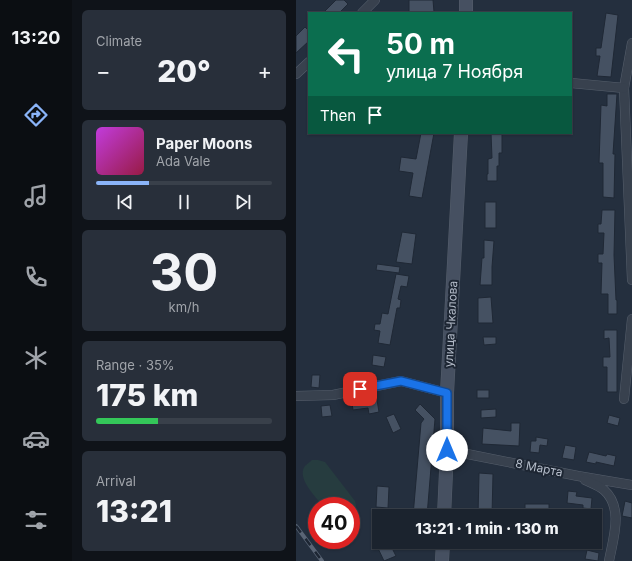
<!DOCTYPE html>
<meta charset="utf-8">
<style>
body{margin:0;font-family:Inter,sans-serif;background:#282f3a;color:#f1f3f6;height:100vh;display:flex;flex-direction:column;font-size:15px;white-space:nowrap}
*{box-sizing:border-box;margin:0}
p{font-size:13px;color:#a0a4aa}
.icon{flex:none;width:22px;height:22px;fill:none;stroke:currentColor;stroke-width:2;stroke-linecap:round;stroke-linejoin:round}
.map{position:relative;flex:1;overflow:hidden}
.sheet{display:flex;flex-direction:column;gap:10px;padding:10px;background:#0f1319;width:224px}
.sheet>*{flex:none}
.banner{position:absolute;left:12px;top:12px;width:264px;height:122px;border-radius:0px;box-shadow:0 1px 3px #0004,0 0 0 1px #39404a;background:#0b6e4f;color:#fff;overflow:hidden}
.speed{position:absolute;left:12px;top:497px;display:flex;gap:8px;font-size:20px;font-weight:700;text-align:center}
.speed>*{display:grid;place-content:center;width:52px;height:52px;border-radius:50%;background:#1b232e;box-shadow:0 1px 3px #0004,0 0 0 1px #39404a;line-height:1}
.speed .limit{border:6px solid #d22;background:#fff;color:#111}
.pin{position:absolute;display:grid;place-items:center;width:34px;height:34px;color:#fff;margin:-17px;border-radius:8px;box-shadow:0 2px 6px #0006}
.me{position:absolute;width:44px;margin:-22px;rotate:0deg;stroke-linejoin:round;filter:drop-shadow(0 0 3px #0008)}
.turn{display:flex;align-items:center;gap:14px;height:84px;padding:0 12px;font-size:18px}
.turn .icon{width:52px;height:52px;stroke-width:2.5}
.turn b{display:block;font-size:28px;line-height:34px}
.then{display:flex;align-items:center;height:38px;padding:0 12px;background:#0003;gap:8px;font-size:15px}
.big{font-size:30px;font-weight:800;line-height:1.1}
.sheet .tile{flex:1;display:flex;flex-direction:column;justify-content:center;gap:6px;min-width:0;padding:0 14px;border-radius:6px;background:#282f3a}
.sheet .dial{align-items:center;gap:0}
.dial b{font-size:52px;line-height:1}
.song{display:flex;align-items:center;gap:12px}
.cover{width:48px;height:48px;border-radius:6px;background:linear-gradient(135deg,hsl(290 70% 55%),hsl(340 70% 35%))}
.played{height:4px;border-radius:2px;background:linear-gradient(90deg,#8ab4f8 30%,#39404a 30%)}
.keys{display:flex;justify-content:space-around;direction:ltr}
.heat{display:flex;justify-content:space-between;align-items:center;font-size:22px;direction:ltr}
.charge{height:6px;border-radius:3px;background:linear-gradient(90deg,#34c759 35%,#39404a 0)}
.trip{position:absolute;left:76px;top:509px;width:230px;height:40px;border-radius:0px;background:#1b232e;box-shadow:0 1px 3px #0004,0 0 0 1px #39404a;font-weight:800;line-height:40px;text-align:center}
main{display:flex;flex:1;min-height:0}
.menu{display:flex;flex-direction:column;width:72px;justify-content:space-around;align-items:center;background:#0b0e12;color:#a0a4aa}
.menu .icon{width:28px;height:28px}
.menu .current{color:#8ab4f8}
.menu b{font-size:18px;color:#f1f3f6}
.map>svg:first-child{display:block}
.green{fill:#263c3f}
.building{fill:#455162;stroke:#1f2835}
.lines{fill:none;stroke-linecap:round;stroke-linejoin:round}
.street-casing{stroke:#565f6c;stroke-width:10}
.secondary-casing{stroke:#565f6c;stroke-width:14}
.street{stroke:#38414e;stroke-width:9}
.secondary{stroke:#465061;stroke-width:13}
.rail-casing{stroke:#5a6575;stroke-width:4}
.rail{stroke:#1d2633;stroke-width:2.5;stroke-dasharray:8;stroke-linecap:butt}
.route-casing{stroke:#114b97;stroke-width:10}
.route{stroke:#1a73e8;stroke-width:7}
.labels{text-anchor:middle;stroke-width:4;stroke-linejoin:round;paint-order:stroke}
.street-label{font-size:12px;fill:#b4bcc9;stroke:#1d2633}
</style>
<main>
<nav class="menu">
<b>13:20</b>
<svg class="icon current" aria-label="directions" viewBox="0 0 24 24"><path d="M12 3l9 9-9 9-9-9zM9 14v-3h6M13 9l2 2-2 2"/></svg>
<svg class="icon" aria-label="music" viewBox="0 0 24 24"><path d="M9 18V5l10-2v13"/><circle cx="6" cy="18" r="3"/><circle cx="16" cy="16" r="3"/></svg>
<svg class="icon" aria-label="phone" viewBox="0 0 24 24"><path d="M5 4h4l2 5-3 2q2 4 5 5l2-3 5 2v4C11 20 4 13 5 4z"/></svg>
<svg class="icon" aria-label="climate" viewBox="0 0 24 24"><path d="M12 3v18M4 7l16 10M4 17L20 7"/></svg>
<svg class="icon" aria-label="car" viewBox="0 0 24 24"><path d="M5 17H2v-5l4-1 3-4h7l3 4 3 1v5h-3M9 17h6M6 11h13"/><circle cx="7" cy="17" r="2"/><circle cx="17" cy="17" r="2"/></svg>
<svg class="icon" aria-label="filters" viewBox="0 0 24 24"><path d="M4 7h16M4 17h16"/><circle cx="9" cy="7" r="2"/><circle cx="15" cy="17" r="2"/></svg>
</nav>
<section class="sheet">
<div class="tile"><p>Climate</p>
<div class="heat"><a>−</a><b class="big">20°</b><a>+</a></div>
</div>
<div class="tile">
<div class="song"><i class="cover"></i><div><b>Paper Moons</b><p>Ada Vale</p></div></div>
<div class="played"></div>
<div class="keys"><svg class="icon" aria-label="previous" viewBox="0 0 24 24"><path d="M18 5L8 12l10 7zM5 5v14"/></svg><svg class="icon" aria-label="pause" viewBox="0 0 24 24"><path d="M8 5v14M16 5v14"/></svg><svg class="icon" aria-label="next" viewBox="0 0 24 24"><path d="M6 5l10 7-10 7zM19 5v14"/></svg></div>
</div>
<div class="tile dial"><b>30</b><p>km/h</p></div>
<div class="tile"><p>Range · 35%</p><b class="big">175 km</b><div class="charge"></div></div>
<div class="tile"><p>Arrival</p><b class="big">13:21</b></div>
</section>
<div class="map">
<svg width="336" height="561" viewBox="0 0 336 561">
<rect width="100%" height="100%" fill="#242f3e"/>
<path class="green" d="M16 460H22L29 462 59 501C61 508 61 511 55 517V506H27C20 497 0 478 9 466 11 464 14 462 16 460Z"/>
<g class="building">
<polygon points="40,0 48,0 52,4 43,13 27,13"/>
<polygon points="113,0 137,0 138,12 113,12"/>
<polygon points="310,13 322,15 315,77 301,76 304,56 300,56 300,48 305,48"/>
<polygon points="9,27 13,31 13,41 0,53 0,36"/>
<polygon points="311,94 321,94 317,154 319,154 318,198 307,197 307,163 303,163 305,105 311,106"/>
<polygon points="125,133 138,133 126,198 113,196 117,173 103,171 105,157 120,159"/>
<polygon points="195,133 206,133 206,153 203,153 203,166 201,166 201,181 191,181 191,174 192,174 192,159 196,158"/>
<rect x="189" y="202" width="11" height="26"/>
<polygon points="306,210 319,210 318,255 320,300 321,300 321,314 312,314 312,294 305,294 306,263 302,263 302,254 307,254 308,233 302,233 302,224 305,224"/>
<polygon points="106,232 120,234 116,264 100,262"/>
<polygon points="188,240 198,241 196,267 196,285 184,285 186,258 188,258"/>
<polygon points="81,264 104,267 103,273 80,270"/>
<polygon points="100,274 113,276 111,287 105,286 102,299 105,300 104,308 101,308 94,345 82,343 84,331 78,330 79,324 84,324 86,313 92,314"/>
<polygon points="195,297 197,323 182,323 182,298"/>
<polygon points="308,330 321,330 321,392 311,392 311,367 307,367 307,357 314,357 313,338 308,339"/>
<polygon points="187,337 200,337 200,344 188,345"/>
<polygon points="77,355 90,357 88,367 76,365"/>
<polygon points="16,375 24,375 23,388 15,387"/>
<rect x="181" y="390" width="12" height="8"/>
<polygon points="81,400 83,412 73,414 72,408 57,410 56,403"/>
<polygon points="124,404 139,419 131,516 117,516 125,423 128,419 119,410"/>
<polygon points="34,405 36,416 26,417 25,406"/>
<polygon points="200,409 200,417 185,418 185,410"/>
<polygon points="98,414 105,429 97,433 90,417"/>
<polygon points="313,415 324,418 322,426 311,423"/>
<polygon points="215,423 224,423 223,446 186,444 187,428 215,431"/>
<polygon points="240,437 252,439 251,446 244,445 243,453 234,452 235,441 240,441"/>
<polygon points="269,445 280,447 278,460 266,458"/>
<polygon points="293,452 310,456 311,454 320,456 318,466 300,462 300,464 290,462"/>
<polygon points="183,473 197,474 196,516 182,516"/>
<polygon points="81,486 93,487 92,508 80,507"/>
<polygon points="272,491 281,492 280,496 296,498 295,509 287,508 287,505 271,503"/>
<polygon points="329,501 336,503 336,518 326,516"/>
<rect x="229" y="504" width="24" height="12"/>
<polygon points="79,542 93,542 100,556 88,561"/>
<polygon points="291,550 303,553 302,561 289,559"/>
</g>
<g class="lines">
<g class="street-casing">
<g id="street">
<polyline points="66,13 79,0"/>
<polyline points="336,43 328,88 336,280"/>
<polyline points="0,74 13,62"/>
<polyline points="275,83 328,88"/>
<polyline points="0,396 37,395 105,381 151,393"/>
<polyline points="328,399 336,319"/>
<polyline points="151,450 282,476 336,485"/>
<path d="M289 480C295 483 303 486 308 490 328 508 317 539 313 561"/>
</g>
</g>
<g class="secondary-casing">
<g id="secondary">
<polyline points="170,13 170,0"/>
<polyline points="148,516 151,450 151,393 165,133"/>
<polyline points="146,561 147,542"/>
</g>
</g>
<use href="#street" class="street"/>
<use href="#secondary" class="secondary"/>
<g class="rail-casing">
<polyline id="rail" points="0,526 26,561"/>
</g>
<use href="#rail" class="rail"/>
</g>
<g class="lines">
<g class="route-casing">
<polyline id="route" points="64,389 105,381 151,393 151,450"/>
</g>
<use href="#route" class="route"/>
</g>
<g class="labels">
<g class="street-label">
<text transform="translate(155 324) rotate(-87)" y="4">улица Чкалова</text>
<text transform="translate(243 468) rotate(11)" y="4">8 Марта</text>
</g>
</g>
</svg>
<div class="speed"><div class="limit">40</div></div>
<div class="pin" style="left:64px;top:389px;background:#d93025"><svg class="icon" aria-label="arrive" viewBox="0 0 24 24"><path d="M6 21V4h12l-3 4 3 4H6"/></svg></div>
<svg class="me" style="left:151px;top:450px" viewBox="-20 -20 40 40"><circle r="19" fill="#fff"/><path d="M0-13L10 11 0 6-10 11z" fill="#1a73e8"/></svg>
<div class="trip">13:21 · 1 min · 130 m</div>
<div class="banner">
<div class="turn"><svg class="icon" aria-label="left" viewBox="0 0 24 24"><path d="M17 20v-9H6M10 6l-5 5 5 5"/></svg><div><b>50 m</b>улица 7 Ноября</div></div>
<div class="then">Then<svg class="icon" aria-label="arrive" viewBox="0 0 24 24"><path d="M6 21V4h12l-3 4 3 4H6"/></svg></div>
</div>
</div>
</main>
